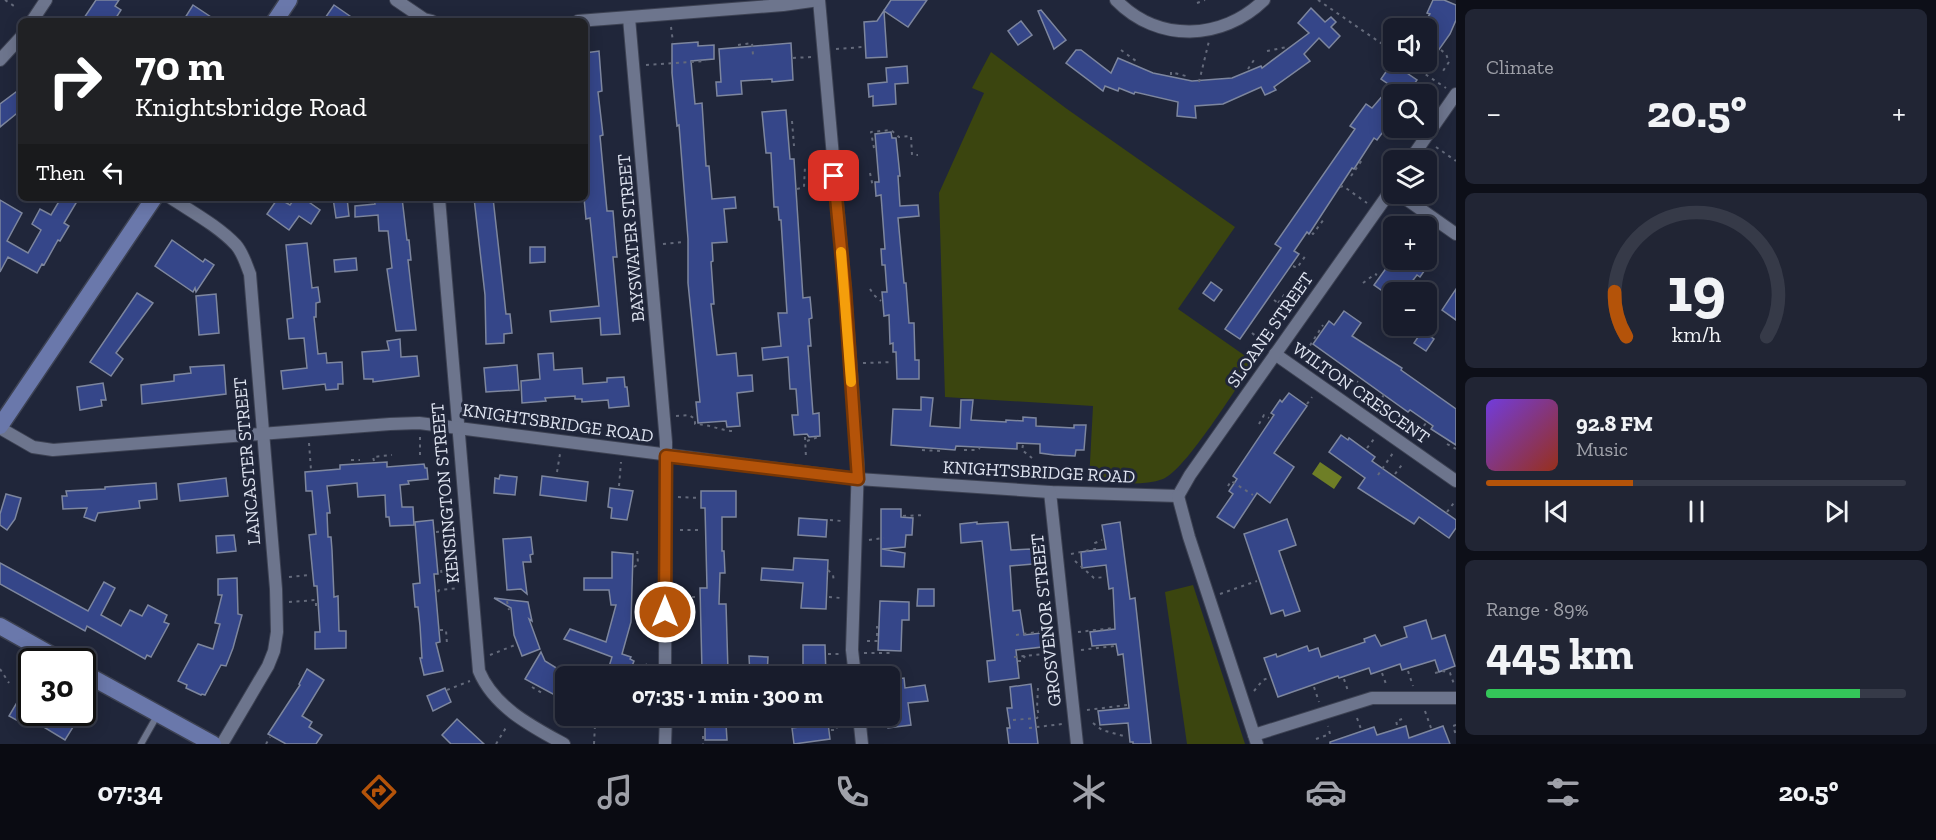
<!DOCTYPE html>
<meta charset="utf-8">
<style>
body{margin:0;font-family:"Zilla Slab",serif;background:#212534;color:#f1f3f6;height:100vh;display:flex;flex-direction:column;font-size:22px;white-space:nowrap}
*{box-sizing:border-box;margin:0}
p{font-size:20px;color:#9fa1a9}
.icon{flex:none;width:33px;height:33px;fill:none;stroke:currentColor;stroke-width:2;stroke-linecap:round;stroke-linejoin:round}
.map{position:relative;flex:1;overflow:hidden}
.side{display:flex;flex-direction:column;gap:9px;padding:9px;background:#0d0f18;width:480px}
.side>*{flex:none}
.banner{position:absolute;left:18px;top:18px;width:570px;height:183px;border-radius:9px;box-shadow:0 3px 15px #0003,0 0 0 2px #363a48;background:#202124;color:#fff;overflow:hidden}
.controls{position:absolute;left:1383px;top:18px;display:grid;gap:12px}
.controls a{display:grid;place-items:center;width:54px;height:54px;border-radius:9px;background:#181c2c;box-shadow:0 3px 15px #0003,0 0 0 2px #363a48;font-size:30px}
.speed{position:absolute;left:18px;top:648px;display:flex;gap:12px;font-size:30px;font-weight:700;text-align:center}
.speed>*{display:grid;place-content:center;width:78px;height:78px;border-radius:50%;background:#181c2c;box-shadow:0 3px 15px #0003,0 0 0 2px #363a48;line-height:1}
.speed .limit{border:3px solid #111;border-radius:9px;background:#fff;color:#111}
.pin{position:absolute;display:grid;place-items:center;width:51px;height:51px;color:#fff;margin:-26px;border-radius:12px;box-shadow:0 3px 9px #0006}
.me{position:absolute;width:66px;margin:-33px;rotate:0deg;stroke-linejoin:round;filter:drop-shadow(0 0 4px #0008)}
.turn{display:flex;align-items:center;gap:21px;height:126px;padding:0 18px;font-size:27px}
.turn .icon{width:78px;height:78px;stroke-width:2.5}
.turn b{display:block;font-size:42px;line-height:51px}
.then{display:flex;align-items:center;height:57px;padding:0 18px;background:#0003;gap:12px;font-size:22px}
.big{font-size:45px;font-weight:700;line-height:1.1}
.side .widget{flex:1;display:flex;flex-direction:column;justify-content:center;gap:9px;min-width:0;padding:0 21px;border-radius:9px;background:#212534}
.side .dial{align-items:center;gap:0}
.dial svg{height:156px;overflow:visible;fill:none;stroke:#363a48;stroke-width:7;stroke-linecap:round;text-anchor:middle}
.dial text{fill:#f1f3f6;stroke:none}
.song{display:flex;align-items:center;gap:18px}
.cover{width:72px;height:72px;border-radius:9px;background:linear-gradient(135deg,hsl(260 70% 55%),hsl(10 70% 35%))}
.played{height:6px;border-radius:3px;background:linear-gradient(90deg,#b45309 35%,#363a48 35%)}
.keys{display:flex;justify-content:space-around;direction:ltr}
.heat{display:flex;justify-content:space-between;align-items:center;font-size:33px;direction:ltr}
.charge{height:9px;border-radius:4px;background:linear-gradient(90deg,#34c759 89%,#363a48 0)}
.trip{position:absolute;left:555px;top:666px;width:345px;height:60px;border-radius:9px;background:#181c2c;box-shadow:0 3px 15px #0003,0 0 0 2px #363a48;font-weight:700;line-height:60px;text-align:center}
.dock{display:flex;height:96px;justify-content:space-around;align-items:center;background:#0a0b12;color:#9fa1a9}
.dock .icon{width:42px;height:42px}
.dock .current{color:#b45309}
.dock b{font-size:27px;color:#f1f3f6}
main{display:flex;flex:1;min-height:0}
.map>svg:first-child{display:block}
.green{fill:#3b450f}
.water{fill:#6e7e26}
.building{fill:#354689;stroke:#7d869e;stroke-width:1.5}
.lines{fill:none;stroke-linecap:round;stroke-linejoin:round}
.lane-casing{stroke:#3d4253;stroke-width:8}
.street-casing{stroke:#3d4253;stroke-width:14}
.secondary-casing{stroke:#3d4253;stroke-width:19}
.path{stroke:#646a7b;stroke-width:2;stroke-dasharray:3 4.5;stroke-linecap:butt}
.lane{stroke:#6d758d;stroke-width:6}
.street{stroke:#6d758d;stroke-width:12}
.secondary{stroke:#6a78ab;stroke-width:16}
.route-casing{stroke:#753606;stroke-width:15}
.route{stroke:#b45309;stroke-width:10}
.slow{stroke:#f59e0b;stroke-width:10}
.labels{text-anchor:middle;stroke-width:6;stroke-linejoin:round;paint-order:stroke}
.street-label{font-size:18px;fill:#dee3f0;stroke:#20263a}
</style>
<main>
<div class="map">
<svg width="1456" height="744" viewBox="0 0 1456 744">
<rect width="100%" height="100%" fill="#20263a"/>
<g class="green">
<path d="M991 52 1067 109 1235 227 1178 309 1254 362C1238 385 1185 471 1163 479 1141 487 1113 482 1089 481L1093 406 945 397 939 193 984 93 972 88Z"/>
<polygon points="1193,585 1245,744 1187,744 1165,592"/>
</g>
<polygon class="water" points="1320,462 1342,477 1334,489 1312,474"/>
<g class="building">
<polygon points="96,0 119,0 115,6 121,10 114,21 82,21"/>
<polygon points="891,0 927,0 908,27 884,11 887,57 866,58 864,22 877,21"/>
<polygon points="1433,0 1444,0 1456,5 1456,20 1450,34 1426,68 1426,28 1420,28 1430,14 1427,13"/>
<polygon points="193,5 217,21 183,21"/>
<polygon points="334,5 357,21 323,21"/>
<polygon points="1311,8 1325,22 1331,17 1336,22 1331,27 1340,36 1329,48 1319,38 1304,54 1310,61 1274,87 1276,90 1265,95 1261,87 1223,104 1195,106 1196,118 1177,116 1178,102 1135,92 1134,94 1119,88 1118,91 1105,86 1103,91 1066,63 1076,50 1081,50 1111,73 1118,58 1153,73 1192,81 1232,78 1261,66 1262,68 1309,33 1298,23"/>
<polygon points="1041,10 1066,40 1054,49 1038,11"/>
<polygon points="1021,21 1032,35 1018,45 1008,31"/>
<polygon points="698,42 698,46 714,45 714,59 691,61 695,104 702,103 706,166 709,166 712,199 735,197 736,208 724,209 727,242 712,243 713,261 711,262 714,304 711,304 717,355 736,353 738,376 752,375 753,391 737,393 740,426 727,427 726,421 698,423 696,402 700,402 688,283 688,239 679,125 677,126 672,73 672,44"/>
<polygon points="791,43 793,80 772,82 772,79 741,81 742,94 717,96 716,82 721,82 719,49"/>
<polygon points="599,51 602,91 598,92 603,135 600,136 607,211 613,211 617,257 613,257 620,334 601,335 600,318 551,322 550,311 599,306 590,218 586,219 584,198 585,53"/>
<polygon points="1392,63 1417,80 1407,94 1394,94 1394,101 1387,112 1394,117 1377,140 1374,138 1354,169 1352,168 1309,234 1307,232 1294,251 1299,254 1240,339 1225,329 1281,248 1275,244 1355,129 1350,126 1366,104 1372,108 1391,86 1381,79"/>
<polygon points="907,66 908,83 895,84 896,104 873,106 873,96 869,97 868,84 887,82 886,68"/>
<polygon points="16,92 21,98 21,110 0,127 0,104"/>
<polygon points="786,110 790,159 794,159 803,298 810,297 812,318 809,319 811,346 808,346 813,414 819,413 820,436 809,437 807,434 794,435 792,415 798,415 796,389 790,389 788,357 763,360 762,348 781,346 778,313 787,313 781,220 779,220 778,207 774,207 771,153 766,153 762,112"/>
<polygon points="891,132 892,138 896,138 900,176 898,176 900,206 918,205 919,216 898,218 904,283 906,283 909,323 914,323 915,360 919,360 919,379 897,379 896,352 893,352 893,343 890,344 889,315 884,316 882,292 887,292 885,265 882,265 881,249 885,249 881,195 876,196 875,182 879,182 875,134"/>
<polygon points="61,198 79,198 64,223 69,226 60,241 58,240 44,265 42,264 37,273 8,257 0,272 0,200 22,213 7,241 28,253 41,230 32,224 40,209 51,215"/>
<polygon points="278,198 290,205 295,198 303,198 320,210 311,224 299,216 289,230 267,214"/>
<polygon points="333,198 347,198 349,216 336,218"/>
<polygon points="374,198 402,198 407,240 409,240 411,260 408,260 416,330 396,331 387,269 392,268 388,231 379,231 378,215 355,217 355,206 375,204"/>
<polygon points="474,198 493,198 506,314 510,314 512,333 504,334 504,343 486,344 485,295"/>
<polygon points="172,240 203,262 205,259 214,265 196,292 195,288 193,292 155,266"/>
<polygon points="307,243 312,288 318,287 320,302 316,303 316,317 314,317 318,354 326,353 327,363 342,362 343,384 338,384 338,389 326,390 325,384 283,389 281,371 307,368 304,338 289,339 287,319 293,318 286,245"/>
<polygon points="530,247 545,247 545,262 530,263"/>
<polygon points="356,258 357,270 335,272 334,260"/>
<polygon points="1392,260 1417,260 1427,267 1420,277 1417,275 1404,292 1394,292 1394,299 1374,285"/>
<polygon points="1211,282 1222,290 1214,301 1203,293"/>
<polygon points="1456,289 1456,320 1442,310"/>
<polygon points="137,293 153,303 116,353 123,359 111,376 90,362"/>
<polygon points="216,294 219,333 199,335 196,296"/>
<polygon points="1344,311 1361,323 1352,336 1402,368 1401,370 1456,409 1456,445 1431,429 1433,426 1410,410 1408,412 1313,344 1329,321 1334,325"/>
<polygon points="1422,331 1434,339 1426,351 1414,343"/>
<polygon points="400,339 401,357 417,356 419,376 373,382 373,379 364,379 362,352 389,350 387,341"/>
<polygon points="553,353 554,370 582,368 583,384 607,382 607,378 624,377 625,387 627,387 629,406 609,408 608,400 582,402 582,399 575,399 575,396 545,398 546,401 522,403 521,381 540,379 538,354"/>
<polygon points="224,365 226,394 142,404 141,385 174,381 174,375 191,373 190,367"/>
<polygon points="517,365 519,390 486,392 484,368"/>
<polygon points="103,383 106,400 101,400 102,406 80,410 77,387"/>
<polygon points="1289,393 1307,406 1274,453 1294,467 1270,503 1257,493 1234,528 1217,517 1233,494 1229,491 1237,479 1233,476 1274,415 1271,413 1280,400 1282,402"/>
<polygon points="921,397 933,398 930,426 960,428 961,400 973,400 971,420 1006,422 1006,420 1023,421 1023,417 1036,418 1036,426 1074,428 1074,425 1086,425 1084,450 1076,450 1075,456 1054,455 1040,453 1040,444 1017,443 1017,449 956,446 955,450 891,445 893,409 921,410"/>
<polygon points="1341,435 1348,440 1349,438 1375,457 1372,461 1456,520 1456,528 1449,538 1419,517 1414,524 1358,488 1365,478 1329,452"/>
<polygon points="387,462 387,467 424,464 425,468 427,468 428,479 408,481 409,484 400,485 402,507 413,507 414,525 390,526 389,517 386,517 385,495 358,497 357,483 327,486 330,513 327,513 328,537 331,537 332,550 334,597 338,596 339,631 346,631 346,648 315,649 315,632 320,632 317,586 314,586 309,535 316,534 312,491 306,491 305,472 340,469 340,465"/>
<polygon points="500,475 517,477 515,495 494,493 495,478 499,479"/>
<polygon points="542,476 588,482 586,501 540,495"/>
<polygon points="226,478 228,496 180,501 178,484"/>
<polygon points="156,483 157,499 139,501 140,508 98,513 95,521 84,517 87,508 63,509 62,496 67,496 66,491 105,489 105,487"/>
<polygon points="610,488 633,491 627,520 611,518 612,508 608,507"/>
<polygon points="701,491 736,491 736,517 722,517 722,551 724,551 725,573 720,573 719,604 726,604 728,671 702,671 700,588 707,588 705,508 701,508"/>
<polygon points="6,494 21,498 15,519 7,530 0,525 0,514"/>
<polygon points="881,509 901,509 901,517 913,518 912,535 906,535 905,547 882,549 905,553 904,567 881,566"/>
<polygon points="799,518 827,520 826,537 798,535"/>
<polygon points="1287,519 1296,545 1279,551 1300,611 1285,616 1283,610 1271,614 1244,534"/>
<polygon points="433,520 438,574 434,574 440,642 436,643 443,671 424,675 420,658 422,658 420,626 418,607 415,607 413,584 420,583 415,522"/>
<polygon points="977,522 977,524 1008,522 1011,550 1031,549 1033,564 1010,566 1013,611 1020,610 1024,635 1041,633 1042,647 1016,650 1019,678 989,682 987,661 995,660 982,541 961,543 960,524"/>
<polygon points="1120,522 1130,599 1135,598 1151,744 1133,744 1133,742 1130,742 1128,723 1100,725 1098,711 1129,708 1123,654 1118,655 1116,644 1092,646 1090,632 1115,629 1113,588 1109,589 1106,565 1082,568 1081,552 1106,549 1102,525"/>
<polygon points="234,535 236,551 217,553 216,536"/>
<polygon points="531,537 533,554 530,555 531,562 523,562 527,594 521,589 507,590 503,539"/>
<polygon points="612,552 633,554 631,622 622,654 631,657 630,659 634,661 628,676 614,676 615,672 608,670 612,657 564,639 570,629 606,642 616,605 611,605 609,590 584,590 584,578 612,578"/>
<polygon points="794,558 828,560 826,609 801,608 803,583 761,580 762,568 793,570"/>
<polygon points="0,563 88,611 104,582 115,588 101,615 121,626 130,610 142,616 148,605 167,615 164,622 169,624 151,657 147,655 145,659 87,626 85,631 0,584"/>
<polygon points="237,578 238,614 242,615 233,648 226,666 221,665 205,695 202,694 201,695 186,688 187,685 178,681 198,644 213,649 220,624 215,623 222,595 218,595 218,579"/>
<polygon points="918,589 934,589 934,606 917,606"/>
<polygon points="494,598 528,602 532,621 529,619 540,649 522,656 514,635 511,608"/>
<polygon points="880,601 909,602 909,620 902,620 901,651 878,650"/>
<polygon points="1426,620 1432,639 1445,635 1455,666 1439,672 1435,660 1402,670 1400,664 1371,674 1369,668 1339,678 1338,676 1278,697 1264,658 1276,654 1277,657 1307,646 1309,651 1318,648 1321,657 1365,642 1364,639 1375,635 1381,646 1407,637 1404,627"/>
<polygon points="803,645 825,645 826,676 803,676"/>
<polygon points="541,652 545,661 566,674 566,701 525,679"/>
<polygon points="749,656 768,657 767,676 750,676"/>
<polygon points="307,669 324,680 302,716 312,722 309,727 322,735 316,744 286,744 268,734 300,685 299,684"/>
<polygon points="32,677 32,712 68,712 78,719 65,740 24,715 20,722 9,716"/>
<polygon points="904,678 905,688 925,685 928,701 908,703 911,725 888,728 886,716 890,716 890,680"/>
<polygon points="1031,684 1038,744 1009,744 1007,728 1010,728 1007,708 1012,708 1010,687"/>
<polygon points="445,688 451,702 433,711 427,696"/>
<polygon points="457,719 484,744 451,744 442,735"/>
<polygon points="828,723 830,739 794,744 792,728"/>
<polygon points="705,724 726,724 727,740 705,740"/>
<polygon points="1406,726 1409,738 1443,726 1450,744 1330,744 1330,742 1374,727 1377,735"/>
</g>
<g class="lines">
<g class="lane-casing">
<polyline id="lane" points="141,744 158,714"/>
</g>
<g class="street-casing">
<g id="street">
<polyline points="396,0 424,19 432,21"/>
<polyline points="819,0 845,291 858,464 852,650 855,676"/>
<path d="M1116 0C1158 43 1222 41 1264 0"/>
<polyline points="629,18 666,442 665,676"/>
<polyline points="32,21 46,0"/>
<polyline points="578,21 783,5 819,0"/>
<polyline points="0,60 21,37"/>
<polyline points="1410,160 1456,94"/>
<polyline points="1399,194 1456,234"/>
<path d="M171 198C192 212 218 226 236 245 243 253 246 264 250 274L276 589 277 632 274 651 268 666 222 744"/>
<path d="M439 198 479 671C494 707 531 726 564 744"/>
<polyline points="1275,354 1456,481"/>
<polyline points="0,428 33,447 53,450 390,424 419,423 858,479 1050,492 1178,496"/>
<polyline points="1050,492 1077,744"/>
<polyline points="1178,496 1190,475 1394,186"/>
<polyline points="1178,496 1189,537 1257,744"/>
<polyline points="859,716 862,744"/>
<polyline points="1254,735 1372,698 1456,698"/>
<polyline points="665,744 666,716"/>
</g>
</g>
<g class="secondary-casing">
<g id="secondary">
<polyline points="275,21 289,0"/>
<polyline points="0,426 154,198"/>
<polyline points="0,626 64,662"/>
<polyline points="82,672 213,744"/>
</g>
</g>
<g class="path">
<polyline points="5,0 17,8"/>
<polyline points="1318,0 1394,52"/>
<polyline points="1197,3 1205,0"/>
<polyline points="671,27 673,42"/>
<polyline points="738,45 752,43 753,55"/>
<polyline points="836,49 863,47"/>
<polyline points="1121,50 1136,61 1136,64"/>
<polyline points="1441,50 1446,54 1449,62 1441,74"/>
<polyline points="1267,51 1287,47"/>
<polyline points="793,58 811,57"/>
<polyline points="1407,62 1446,88"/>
<polyline points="646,65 706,61"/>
<polyline points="1248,69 1254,60"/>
<polyline points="1171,75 1171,72 1186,76"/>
<polyline points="1199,82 1209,41"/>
<polyline points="1384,109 1394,115"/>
<polyline points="792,121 794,146"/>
<polyline points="1436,147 1456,161"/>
<polyline points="874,148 871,132 891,130 899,137 911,136 912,155 918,155"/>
<polyline points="870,173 873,187"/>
<polyline points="1351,176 1362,160"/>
<polyline points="1340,187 1343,186 1367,203"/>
<polyline points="797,189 804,187 805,166"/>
<polyline points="1312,233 1313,234 1324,219"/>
<polyline points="663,244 684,242"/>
<polyline points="1426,253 1431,256"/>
<polyline points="1293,266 1297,268 1306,255"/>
<polyline points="1363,283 1375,274 1377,275"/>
<polyline points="870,289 874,295 881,301"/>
<polyline points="1274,300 1289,311"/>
<polyline points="1278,303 1287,291"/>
<polyline points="1252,333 1266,344"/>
<polyline points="1302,358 1323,325"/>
<polyline points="863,363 893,362"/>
<polyline points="1351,377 1358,382"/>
<polyline points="1307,404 1312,397"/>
<polyline points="1385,404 1382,398 1385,393"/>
<path d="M676 416 689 415 695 419V424C708 424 719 430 732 431"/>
<polyline points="1259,424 1264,415 1269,418"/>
<polyline points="1410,431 1418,419"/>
<polyline points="420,437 420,456"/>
<polyline points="805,437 806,458"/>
<polyline points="1415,438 1426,423"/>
<polyline points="807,441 818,437"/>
<polyline points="309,443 311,470"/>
<polyline points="1447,444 1456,449"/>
<polyline points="1023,445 1022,450 1032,458"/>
<polyline points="1367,448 1374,439"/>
<polyline points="922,450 941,451"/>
<polyline points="964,450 977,450 980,448"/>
<polyline points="351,460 360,460"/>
<polyline points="374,461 373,457 392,455"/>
<polyline points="557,472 560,454"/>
<polyline points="1395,474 1404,462"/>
<polyline points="1378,475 1393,453"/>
<polyline points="619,486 621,462"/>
<polyline points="1228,486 1231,481 1253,495"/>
<polyline points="678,497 699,498"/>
<polyline points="1447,512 1456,500"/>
<polyline points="903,516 924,515"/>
<polyline points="830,520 842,521"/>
<polyline points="680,530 701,530"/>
<polyline points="436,532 454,531"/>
<polyline points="869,540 884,538"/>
<polyline points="1071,554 1095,549 1095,543 1102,540"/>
<polyline points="1075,561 1094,578 1106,577"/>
<polyline points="634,567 638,564 637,547"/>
<polyline points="441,570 442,577"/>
<polyline points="828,570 833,575 834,582"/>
<polyline points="289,577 310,575"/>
<polyline points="438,592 439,590 459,588"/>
<polyline points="1220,594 1257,581"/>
<polyline points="677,597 698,597"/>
<polyline points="829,597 841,598"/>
<polyline points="507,601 509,610"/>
<polyline points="289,602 316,600 316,606"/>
<polyline points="440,630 446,630 447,644"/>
<polyline points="1078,632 1114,628"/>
<polyline points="1016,635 1052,630"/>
<polyline points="867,641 877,641 877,626"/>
<polyline points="1081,650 1114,646"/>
<polyline points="864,653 894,653"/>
<polyline points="828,654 840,654"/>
<polyline points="490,655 515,645"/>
<polyline points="1014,657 1053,653"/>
<polyline points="1018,661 1022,661 1025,656"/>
<polyline points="0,669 9,683"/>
<polyline points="633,669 639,671 647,664"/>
<polyline points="1408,671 1413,686"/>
<polyline points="1382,673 1386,684"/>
<polyline points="1435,673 1443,671 1450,673 1454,684"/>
<polyline points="890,678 891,678"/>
<polyline points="1344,679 1348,691"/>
<polyline points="532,687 542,693"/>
<polyline points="1314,687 1319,702"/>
<polyline points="447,690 470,681"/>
<polyline points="1254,691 1263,680 1268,678"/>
<polyline points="561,701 560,703 566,706"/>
<polyline points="1087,710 1127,705"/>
<polyline points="1425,711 1431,728"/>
<polyline points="76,716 84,720"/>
<polyline points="1357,718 1361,729"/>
<polyline points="1013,720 1037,718 1039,716 1037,708 1038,688"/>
<polyline points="1093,723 1102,730 1127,737"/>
<polyline points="1397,725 1396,721 1405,718"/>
<polyline points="1456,725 1453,726 1456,735"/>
<polyline points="1029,728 1062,724"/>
<polyline points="831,730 837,730 836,717"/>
<polyline points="703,736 703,744"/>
<polyline points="1316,739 1330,734 1328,726"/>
<polyline points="266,744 270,737"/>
<polyline points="496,744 507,726"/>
<polyline points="594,744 595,725"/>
</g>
<use href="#lane" class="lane"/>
<use href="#street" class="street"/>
<use href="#secondary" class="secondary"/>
</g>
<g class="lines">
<g class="route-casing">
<polyline id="route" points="665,612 666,456 858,479 845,291 834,176"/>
</g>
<use href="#route" class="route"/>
<polyline class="slow" points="841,252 851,382"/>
</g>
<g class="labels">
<g class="street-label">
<text transform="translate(631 238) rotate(-95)" y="6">BAYSWATER STREET</text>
<text transform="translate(1270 330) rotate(-55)" y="6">SLOANE STREET</text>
<text transform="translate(1361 393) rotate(35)" y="6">WILTON CRESCENT</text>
<text transform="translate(558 423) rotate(8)" y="6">KNIGHTSBRIDGE ROAD</text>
<text transform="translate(247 461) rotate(-95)" y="6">LANCASTER STREET</text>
<text transform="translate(1039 472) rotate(3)" y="6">KNIGHTSBRIDGE ROAD</text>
<text transform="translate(445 493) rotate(-95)" y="6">KENSINGTON STREET</text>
<text transform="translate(1046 620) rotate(-96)" y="6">GROSVENOR STREET</text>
</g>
</g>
</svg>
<div class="controls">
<a><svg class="icon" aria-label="sound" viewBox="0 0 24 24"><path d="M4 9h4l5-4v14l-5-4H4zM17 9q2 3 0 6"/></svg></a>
<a><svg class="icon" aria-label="search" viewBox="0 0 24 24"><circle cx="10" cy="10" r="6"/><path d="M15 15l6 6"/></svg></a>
<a><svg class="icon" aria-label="layers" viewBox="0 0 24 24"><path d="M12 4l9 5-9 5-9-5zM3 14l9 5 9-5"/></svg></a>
<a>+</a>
<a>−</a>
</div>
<div class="speed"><div class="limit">30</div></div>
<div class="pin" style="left:834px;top:176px;background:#d93025"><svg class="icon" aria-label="arrive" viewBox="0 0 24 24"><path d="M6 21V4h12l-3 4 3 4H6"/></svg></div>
<svg class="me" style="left:665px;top:612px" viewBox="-20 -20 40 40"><circle r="17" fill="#b45309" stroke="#fff" stroke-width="3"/><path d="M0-11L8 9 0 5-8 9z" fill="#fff"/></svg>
<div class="trip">07:35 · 1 min · 300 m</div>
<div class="banner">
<div class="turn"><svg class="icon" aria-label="right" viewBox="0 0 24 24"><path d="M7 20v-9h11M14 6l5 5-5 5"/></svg><div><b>70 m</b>Knightsbridge Road</div></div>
<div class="then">Then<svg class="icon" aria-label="left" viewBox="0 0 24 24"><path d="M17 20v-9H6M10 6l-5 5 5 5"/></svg></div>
</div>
</div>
<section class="side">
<div class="widget"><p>Climate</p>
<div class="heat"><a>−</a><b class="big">20.5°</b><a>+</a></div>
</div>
<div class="widget dial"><svg viewBox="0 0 100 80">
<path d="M14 69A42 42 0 1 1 86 69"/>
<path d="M14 69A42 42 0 0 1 8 46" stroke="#b45309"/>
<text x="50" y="56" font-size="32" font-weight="700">19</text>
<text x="50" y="72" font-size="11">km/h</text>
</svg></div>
<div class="widget">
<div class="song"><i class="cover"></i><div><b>92.8 FM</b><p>Music</p></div></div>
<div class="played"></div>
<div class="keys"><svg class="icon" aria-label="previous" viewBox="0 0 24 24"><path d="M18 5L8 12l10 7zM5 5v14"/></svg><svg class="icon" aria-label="pause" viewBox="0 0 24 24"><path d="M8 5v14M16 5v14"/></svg><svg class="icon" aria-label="next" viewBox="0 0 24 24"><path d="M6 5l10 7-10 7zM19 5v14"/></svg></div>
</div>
<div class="widget"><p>Range · 89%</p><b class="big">445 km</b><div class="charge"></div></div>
</section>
</main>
<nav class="dock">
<b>07:34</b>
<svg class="icon current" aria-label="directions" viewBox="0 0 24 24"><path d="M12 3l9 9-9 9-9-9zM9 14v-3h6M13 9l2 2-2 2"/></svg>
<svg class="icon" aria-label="music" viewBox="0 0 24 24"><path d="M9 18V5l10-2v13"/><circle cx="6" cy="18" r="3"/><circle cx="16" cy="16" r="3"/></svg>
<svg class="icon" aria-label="phone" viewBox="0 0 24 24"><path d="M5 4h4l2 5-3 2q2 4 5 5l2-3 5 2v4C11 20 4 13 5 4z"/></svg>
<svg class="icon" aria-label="climate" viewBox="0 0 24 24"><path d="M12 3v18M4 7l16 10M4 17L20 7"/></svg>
<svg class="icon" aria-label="car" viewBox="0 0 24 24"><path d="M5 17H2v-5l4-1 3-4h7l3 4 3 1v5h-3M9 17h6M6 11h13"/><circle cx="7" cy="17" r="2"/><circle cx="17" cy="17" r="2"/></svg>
<svg class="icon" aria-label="filters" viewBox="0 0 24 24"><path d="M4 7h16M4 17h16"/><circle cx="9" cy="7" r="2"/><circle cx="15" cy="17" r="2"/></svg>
<b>20.5°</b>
</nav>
